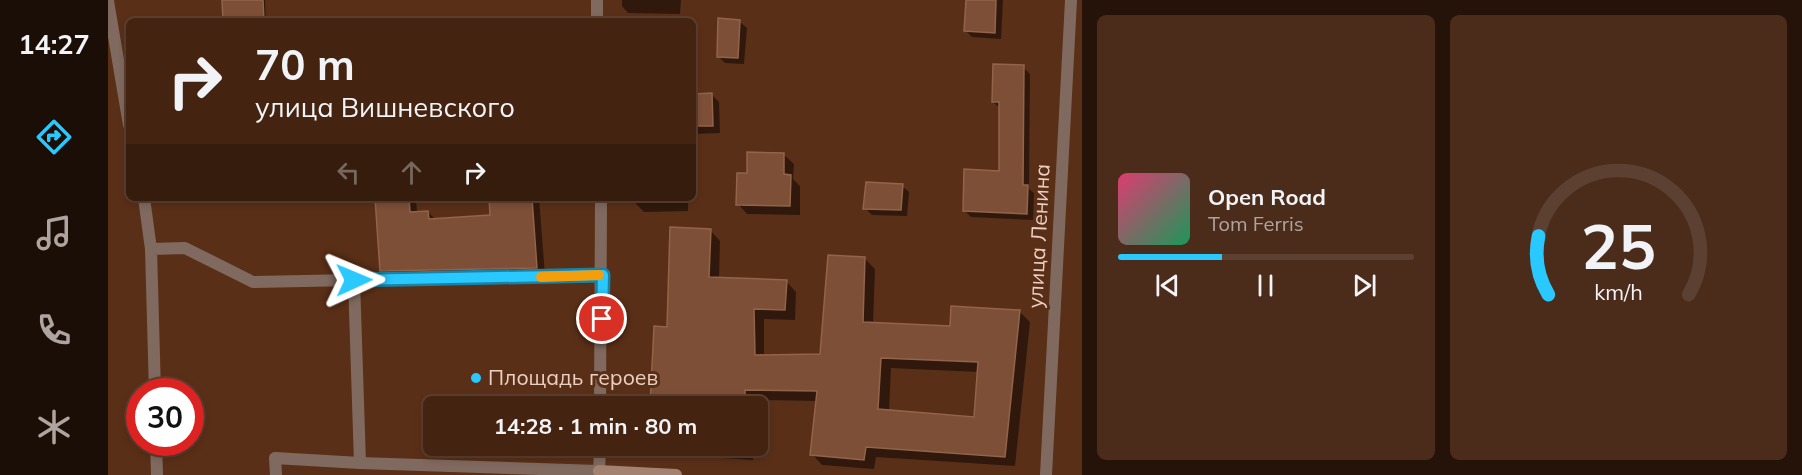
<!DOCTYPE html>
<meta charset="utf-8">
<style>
body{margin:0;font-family:Mulish,sans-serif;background:#4b2b1a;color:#f1f3f6;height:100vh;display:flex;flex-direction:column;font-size:22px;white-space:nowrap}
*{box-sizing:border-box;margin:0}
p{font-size:20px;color:#afa49f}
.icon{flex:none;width:33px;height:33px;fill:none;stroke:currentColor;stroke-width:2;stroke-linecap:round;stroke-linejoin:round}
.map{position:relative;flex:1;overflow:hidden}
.side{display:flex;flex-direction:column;gap:15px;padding:15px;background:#251309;width:720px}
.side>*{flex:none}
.banner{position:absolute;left:18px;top:18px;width:570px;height:183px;border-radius:9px;box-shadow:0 3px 9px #0003,0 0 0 2px #5c4031;background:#442311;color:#f1f3f6;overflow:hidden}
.speed{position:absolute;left:18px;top:378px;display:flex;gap:12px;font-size:30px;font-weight:700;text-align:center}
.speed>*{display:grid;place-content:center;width:78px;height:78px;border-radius:50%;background:#442311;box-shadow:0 3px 9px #0003,0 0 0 2px #5c4031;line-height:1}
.speed .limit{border:9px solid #d22;background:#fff;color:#111}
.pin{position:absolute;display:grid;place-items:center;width:51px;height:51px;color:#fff;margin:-26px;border:3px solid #fff;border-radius:50%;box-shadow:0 2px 6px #0007}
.me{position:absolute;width:66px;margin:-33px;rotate:89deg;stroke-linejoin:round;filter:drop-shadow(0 0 4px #0008)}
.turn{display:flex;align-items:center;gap:21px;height:126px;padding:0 30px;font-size:27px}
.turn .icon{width:78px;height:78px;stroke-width:2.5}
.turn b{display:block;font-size:42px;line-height:51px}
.lanes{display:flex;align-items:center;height:57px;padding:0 30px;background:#0003;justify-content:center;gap:30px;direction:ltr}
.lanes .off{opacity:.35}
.side .tile{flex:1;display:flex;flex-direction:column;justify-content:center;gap:9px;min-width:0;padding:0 21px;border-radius:9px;background:#4b2b1a}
.side .dial{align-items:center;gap:0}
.dial svg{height:156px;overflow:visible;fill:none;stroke:#5c4031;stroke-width:7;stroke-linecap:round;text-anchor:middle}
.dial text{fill:#f1f3f6;stroke:none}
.song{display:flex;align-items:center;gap:18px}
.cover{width:72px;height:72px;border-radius:9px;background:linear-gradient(135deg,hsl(340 70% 55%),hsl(150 70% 35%))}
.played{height:6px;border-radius:3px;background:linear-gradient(90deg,#29c8ff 35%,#5c4031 35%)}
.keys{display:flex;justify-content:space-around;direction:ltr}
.side .tiles{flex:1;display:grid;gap:15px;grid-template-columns:repeat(2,1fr)}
.trip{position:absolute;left:315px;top:396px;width:345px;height:60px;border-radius:9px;background:#442311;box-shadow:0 3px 9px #0003,0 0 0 2px #5c4031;font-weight:700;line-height:60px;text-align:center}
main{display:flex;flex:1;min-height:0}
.dock{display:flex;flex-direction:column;width:108px;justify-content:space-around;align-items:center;background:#1b0e07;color:#afa49f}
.dock .icon{width:42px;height:42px}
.dock .current{color:#29c8ff}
.dock b{font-size:27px;color:#f1f3f6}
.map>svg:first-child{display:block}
.shadow{fill:#0007;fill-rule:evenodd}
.building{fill:#7d4f36;stroke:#93634a;stroke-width:1.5;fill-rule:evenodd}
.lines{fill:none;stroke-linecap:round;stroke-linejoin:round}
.lane{stroke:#806a5f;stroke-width:12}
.street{stroke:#806a5f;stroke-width:12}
.secondary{stroke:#a48271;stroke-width:12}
.route-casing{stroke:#1b82a6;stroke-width:15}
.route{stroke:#29c8ff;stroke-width:10}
.slow{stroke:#f59e0b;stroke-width:10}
.poi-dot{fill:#29c8ff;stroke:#5a2f17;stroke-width:2}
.labels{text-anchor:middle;stroke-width:6;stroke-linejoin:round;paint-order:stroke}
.street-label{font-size:21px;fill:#ebcfc2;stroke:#5a2f17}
.poi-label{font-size:21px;fill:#ebcfc2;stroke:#5a2f17;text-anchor:start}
</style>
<main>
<nav class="dock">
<b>14:27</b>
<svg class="icon current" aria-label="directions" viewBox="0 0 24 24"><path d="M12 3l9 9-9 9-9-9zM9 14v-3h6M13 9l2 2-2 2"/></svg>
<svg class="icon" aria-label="music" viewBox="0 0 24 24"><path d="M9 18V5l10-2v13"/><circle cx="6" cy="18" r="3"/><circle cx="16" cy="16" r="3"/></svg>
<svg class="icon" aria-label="phone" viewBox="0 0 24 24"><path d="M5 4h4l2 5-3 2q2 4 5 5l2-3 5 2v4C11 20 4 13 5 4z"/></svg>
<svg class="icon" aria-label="climate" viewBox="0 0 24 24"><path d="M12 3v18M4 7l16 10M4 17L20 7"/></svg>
</nav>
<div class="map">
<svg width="974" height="475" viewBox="0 0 974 475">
<rect width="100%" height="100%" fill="#5a2f17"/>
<g class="shadow">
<polygon points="116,0 157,0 158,21 117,21"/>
<polygon points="514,0 607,0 573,0 572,14 520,13 514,6"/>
<polygon points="859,0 895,0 893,39 864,37 857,30"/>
<polygon points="381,16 432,18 435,21 381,21"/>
<polygon points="632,22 639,28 636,64 617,63 610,56"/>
<polygon points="915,67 922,74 921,189 926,193 925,220 863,217 856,210 893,173 893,109 885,102"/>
<polygon points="603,94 611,102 612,133 585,134 585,96"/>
<polygon points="676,155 686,164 685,179 692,186 692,215 639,214 630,204 640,175"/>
<polygon points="794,186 801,192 799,216 764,215 757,208"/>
<polygon points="268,198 308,198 309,213 320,212 328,220 384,216 383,198 431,198 437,275 282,279 274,271"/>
<polygon points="528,198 580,198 580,211 536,212 528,204"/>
<path d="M602 230 612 241 611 279 678 281 688 292 687 320 656 319V356L714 355 757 259 767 269 765 324 843 328 911 311 922 322 907 466 768 457 766 469 714 465 704 454 709 401 647 400V406H544L547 328 560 329ZM783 368 871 372 867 419 781 411Z"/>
<polygon points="544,446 646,446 645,460 552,454"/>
</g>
<g class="building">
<polygon points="114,0 155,0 156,21 115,21"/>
<polygon points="858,0 888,0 887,33 856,31"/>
<polygon points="610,18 632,20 630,58 609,57"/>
<polygon points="885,64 916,65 915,185 920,185 919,214 855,211 856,169 891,171 891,102 884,102"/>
<polygon points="604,93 605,126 585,126 585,94"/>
<polygon points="639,152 676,153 676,174 683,175 682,206 628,205 629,173 639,173"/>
<polygon points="758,182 795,184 793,210 755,209"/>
<polygon points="267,198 301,198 302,212 320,211 321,219 382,215 381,198 424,198 429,268 272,271"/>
<path d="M562 227 603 229 601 277 679 280 677 310 646 309 647 355 712 354 720 255 757 257 755 322 842 326 843 306 912 310 897 457 758 447 756 460 702 455 709 391 637 390V406H542L546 326 559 327ZM773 358 870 362 866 417 770 409Z"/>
</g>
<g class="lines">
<g class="lane">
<polyline points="0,1 21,125"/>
<polyline points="36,198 43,249"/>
<polyline points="47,392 43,249 77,248 145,282 246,280"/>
<polyline points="48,442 49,475"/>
<polyline points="168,475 167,458 252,463"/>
</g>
<g class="street">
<polyline points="489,0 489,21"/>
<polyline points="492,406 493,198"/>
<polyline points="491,471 252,463 246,280 495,275"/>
<polyline points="491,475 492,446"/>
<polyline points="938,475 963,0"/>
</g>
<polyline class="secondary" points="491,471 568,475"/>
</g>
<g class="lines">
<g class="route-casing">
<polyline id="route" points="246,280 495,275 494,319"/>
</g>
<use href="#route" class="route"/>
<polyline class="slow" points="433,277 491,275"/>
</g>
<circle class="poi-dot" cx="368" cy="378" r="6"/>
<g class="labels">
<g class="street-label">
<text transform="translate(931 236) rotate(-87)" y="7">улица Ленина</text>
</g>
<g class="poi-label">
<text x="380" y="385">Площадь героев</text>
</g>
</g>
</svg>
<div class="speed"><div class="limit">30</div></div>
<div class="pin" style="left:494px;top:319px;background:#d93025"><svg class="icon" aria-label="arrive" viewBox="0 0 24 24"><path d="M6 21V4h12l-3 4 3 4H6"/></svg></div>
<svg class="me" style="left:246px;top:280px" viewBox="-20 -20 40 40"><path d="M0-17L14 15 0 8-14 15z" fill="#29c8ff" stroke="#fff" stroke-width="4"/></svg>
<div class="trip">14:28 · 1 min · 80 m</div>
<div class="banner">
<div class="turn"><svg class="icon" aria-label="right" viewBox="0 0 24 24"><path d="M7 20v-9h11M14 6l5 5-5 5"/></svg><div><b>70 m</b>улица Вишневского</div></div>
<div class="lanes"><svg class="icon off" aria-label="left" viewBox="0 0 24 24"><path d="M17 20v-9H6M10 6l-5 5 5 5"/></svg><svg class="icon off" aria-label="ahead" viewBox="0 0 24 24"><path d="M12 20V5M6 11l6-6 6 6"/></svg><svg class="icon" aria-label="right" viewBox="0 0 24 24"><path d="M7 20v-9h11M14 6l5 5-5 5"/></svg></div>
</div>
</div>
<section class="side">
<div class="tiles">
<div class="tile">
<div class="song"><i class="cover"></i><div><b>Open Road</b><p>Tom Ferris</p></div></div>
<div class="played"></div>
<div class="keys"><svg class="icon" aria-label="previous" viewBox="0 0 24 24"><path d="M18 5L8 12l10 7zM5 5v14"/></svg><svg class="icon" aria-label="pause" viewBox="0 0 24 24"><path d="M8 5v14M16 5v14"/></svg><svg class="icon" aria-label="next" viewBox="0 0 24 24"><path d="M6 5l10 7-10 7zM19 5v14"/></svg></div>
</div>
<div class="tile dial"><svg viewBox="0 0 100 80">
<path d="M14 69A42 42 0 1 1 86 69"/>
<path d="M14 69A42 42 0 0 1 9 39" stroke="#29c8ff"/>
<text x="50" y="56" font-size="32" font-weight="700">25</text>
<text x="50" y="72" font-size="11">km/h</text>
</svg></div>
</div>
</section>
</main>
